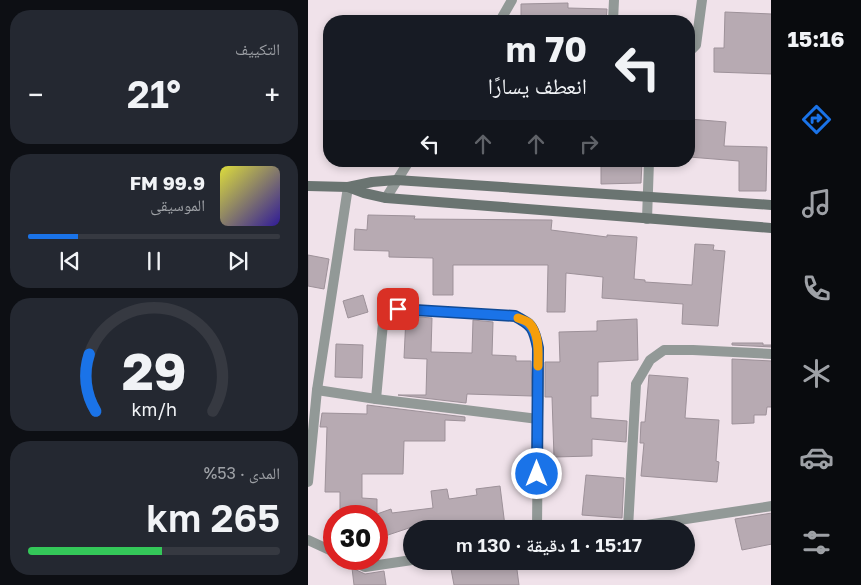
<!DOCTYPE html>
<html lang="ar">
<meta charset="utf-8">
<style>
body{margin:0;font-family:"Golos Text","Noto Naskh Arabic",sans-serif;background:#242831;color:#f1f3f6;direction:rtl;height:100vh;display:flex;flex-direction:column;font-size:19px;white-space:nowrap}
*{box-sizing:border-box;margin:0}
p{font-size:16px;color:#9ea1a6}
.icon{flex:none;width:28px;height:28px;fill:none;stroke:currentColor;stroke-width:2;stroke-linecap:round;stroke-linejoin:round}
.map{position:relative;flex:1;overflow:hidden;direction:ltr}
.drawer{display:flex;flex-direction:column;gap:10px;padding:10px;background:#0d0f14;width:308px}
.drawer>*{flex:none}
.guide{position:absolute;left:15px;top:15px;width:372px;height:152px;border-radius:20px;box-shadow:0 2px 8px #0003;direction:rtl;background:#171b24;color:#f1f3f6;overflow:hidden}
.speed{position:absolute;left:15px;top:505px;display:flex;gap:10px;font-size:25px;font-weight:700;text-align:center}
.speed>*{display:grid;place-content:center;width:65px;height:65px;border-radius:50%;background:#171b24;box-shadow:0 2px 8px #0003;line-height:1}
.speed .limit{border:8px solid #d22;background:#fff;color:#111}
.pin{position:absolute;display:grid;place-items:center;width:42px;height:42px;color:#fff;margin:-21px;border-radius:10px;box-shadow:0 2px 8px #0006}
.me{position:absolute;width:55px;margin:-28px;rotate:0deg;stroke-linejoin:round;filter:drop-shadow(0 0 4px #0008)}
.turn{display:flex;align-items:center;gap:18px;height:105px;padding:0 25px;font-size:22px}
.turn .icon{width:65px;height:65px;stroke-width:2.5}
.turn b{display:block;font-size:35px;line-height:42px}
.lanes{display:flex;align-items:center;height:48px;padding:0 25px;background:#0003;justify-content:center;gap:25px;direction:ltr}
.lanes .off{opacity:.35}
.big{font-size:38px;font-weight:600;line-height:1.1}
.drawer .tile{flex:1;display:flex;flex-direction:column;justify-content:center;gap:8px;min-width:0;padding:0 18px;border-radius:20px;background:#242831}
.drawer .dial{align-items:center;gap:0}
.dial svg{height:130px;overflow:visible;fill:none;stroke:#363941;stroke-width:7;stroke-linecap:round;text-anchor:middle}
.dial text{fill:#f1f3f6;stroke:none}
.song{display:flex;align-items:center;gap:15px}
.cover{width:60px;height:60px;border-radius:8px;background:linear-gradient(135deg,hsl(60 70% 55%),hsl(250 70% 35%))}
.played{height:5px;border-radius:2px;background:linear-gradient(90deg,#1a73e8 20%,#363941 20%)}
.keys{display:flex;justify-content:space-around;direction:ltr}
.heat{display:flex;justify-content:space-between;align-items:center;font-size:28px;direction:ltr}
.charge{height:8px;border-radius:4px;background:linear-gradient(90deg,#34c759 53%,#363941 0)}
.trip{position:absolute;left:95px;top:520px;width:292px;height:50px;border-radius:25px;background:#171b24;box-shadow:0 2px 8px #0003;font-weight:600;line-height:50px;text-align:center;direction:rtl}
main{display:flex;flex:1;min-height:0}
.tabs{display:flex;flex-direction:column;width:90px;justify-content:space-around;align-items:center;background:#090b0e;color:#9ea1a6}
.tabs .icon{width:35px;height:35px}
.tabs .current{color:#1a73e8}
.tabs b{font-size:22px;color:#f1f3f6}
.map>svg:first-child{display:block}
.building{fill:#b7aab2;stroke:#9d9199}
.lines{fill:none;stroke-linecap:round;stroke-linejoin:round}
.street{stroke:#929997;stroke-width:10}
.secondary{stroke:#6a7471;stroke-width:10}
.route-casing{stroke:#114b97;stroke-width:12}
.route{stroke:#1a73e8;stroke-width:9}
.slow{stroke:#f59e0b;stroke-width:9}
</style>
<main>
<nav class="tabs">
<b>15:16</b>
<svg class="icon current" aria-label="directions" viewBox="0 0 24 24"><path d="M12 3l9 9-9 9-9-9zM9 14v-3h6M13 9l2 2-2 2"/></svg>
<svg class="icon" aria-label="music" viewBox="0 0 24 24"><path d="M9 18V5l10-2v13"/><circle cx="6" cy="18" r="3"/><circle cx="16" cy="16" r="3"/></svg>
<svg class="icon" aria-label="phone" viewBox="0 0 24 24"><path d="M5 4h4l2 5-3 2q2 4 5 5l2-3 5 2v4C11 20 4 13 5 4z"/></svg>
<svg class="icon" aria-label="climate" viewBox="0 0 24 24"><path d="M12 3v18M4 7l16 10M4 17L20 7"/></svg>
<svg class="icon" aria-label="car" viewBox="0 0 24 24"><path d="M5 17H2v-5l4-1 3-4h7l3 4 3 1v5h-3M9 17h6M6 11h13"/><circle cx="7" cy="17" r="2"/><circle cx="17" cy="17" r="2"/></svg>
<svg class="icon" aria-label="filters" viewBox="0 0 24 24"><path d="M4 7h16M4 17h16"/><circle cx="9" cy="7" r="2"/><circle cx="15" cy="17" r="2"/></svg>
</nav>
<div class="map">
<svg width="464" height="585" viewBox="0 0 464 585">
<rect width="100%" height="100%" fill="#f0e2ea"/>
<g class="building">
<polygon points="260,3 260,8 299,9 298,21 213,21 213,4"/>
<polygon points="417,12 464,14 464,74 406,72 406,48 416,48"/>
<polygon points="381,119 418,122 416,146 459,147 458,191 431,191 431,161 381,157"/>
<polygon points="293,161 334,161 333,183 293,184"/>
<polygon points="60,215 107,216 106,219 244,220 243,230 299,237 299,235 329,237 326,279 337,280 337,282 384,285 387,244 406,245 405,250 417,251 410,326 374,324 375,304 294,298 295,277 258,273 257,312 239,312 240,265 145,265 145,295 125,295 125,258 81,257 81,251 46,250 47,229 59,230"/>
<polygon points="0,255 21,259 16,289 0,286"/>
<polygon points="55,295 60,312 40,318 35,301"/>
<polygon points="98,316 124,318 123,352 164,353 165,320 185,322 184,355 208,356 208,361 223,361 224,396 159,394 158,403 90,395 118,395 119,359 96,358"/>
<polygon points="329,319 330,360 290,362 290,396 283,396 283,418 319,421 318,442 284,439 284,456 246,457 244,397 237,397 237,362 252,362 251,332 289,331 289,321"/>
<polygon points="424,343 455,343 455,345 464,345 464,347 424,345"/>
<polygon points="28,344 55,345 54,378 27,377"/>
<polygon points="424,359 464,361 464,407 459,407 458,415 446,415 446,423 424,424"/>
<polygon points="341,375 380,378 377,418 411,420 408,461 411,462 409,482 333,476 336,443 332,443 333,422 337,422"/>
<polygon points="59,405 157,417 157,421 137,420 137,441 96,441 95,474 54,474 54,498 69,499 69,516 32,516 32,492 17,492 19,427 12,427 14,413 59,414"/>
<polygon points="278,475 316,478 314,518 274,515"/>
<polygon points="192,486 197,526 176,529 173,529 172,525 142,529 101,528 77,536 69,514 83,509 84,513 125,508 123,491 139,489 141,499 169,495 168,489"/>
<polygon points="464,513 464,544 434,550 427,519"/>
<polygon points="159,561 196,561 196,564 208,562 211,585 146,585 143,569 160,567"/>
<polygon points="44,568 57,574 76,571 78,585 46,585"/>
</g>
<g class="lines">
<g class="street">
<polyline points="192,21 204,0"/>
<polyline points="305,21 306,0"/>
<polyline points="381,52 388,45 394,0"/>
<polyline points="78,198 101,161"/>
<polyline points="339,219 341,161"/>
<polyline points="9,390 68,399 230,419 229,529"/>
<path d="M68 399 75 323C78 315 82 313 90 309L207 316C211 318 217 320 221 323 235 336 230 399 230 419"/>
<polyline points="0,482 9,390 40,187"/>
<polyline points="320,528 328,384 342,360 356,350 385,350 464,354"/>
<polyline points="312,529 464,506"/>
<polyline points="0,540 26,552"/>
<polyline points="40,559 57,567 104,560"/>
</g>
<g class="secondary">
<polyline points="0,186 40,187 64,182 88,180 464,205"/>
<polyline points="40,187 56,193 78,198 464,228"/>
</g>
</g>
<g class="lines">
<g class="route-casing">
<path id="route" d="M90 309 207 316C224 325 226 328 230 348L229 474"/>
</g>
<use href="#route" class="route"/>
<path class="slow" d="M210 318C213 319 219 321 221 323 232 334 230 353 230 366"/>
</g>
</svg>
<div class="speed"><div class="limit">30</div></div>
<div class="pin" style="left:90px;top:309px;background:#d93025"><svg class="icon" aria-label="arrive" viewBox="0 0 24 24"><path d="M6 21V4h12l-3 4 3 4H6"/></svg></div>
<svg class="me" style="left:229px;top:474px" viewBox="-20 -20 40 40"><circle r="17" fill="#1a73e8" stroke="#fff" stroke-width="3"/><path d="M0-11L8 9 0 5-8 9z" fill="#fff"/></svg>
<div class="trip">15:17 · 1 دقيقة · 130 m</div>
<div class="guide">
<div class="turn"><svg class="icon" aria-label="left" viewBox="0 0 24 24"><path d="M17 20v-9H6M10 6l-5 5 5 5"/></svg><div><b>70 m</b>انعطف يسارًا</div></div>
<div class="lanes"><svg class="icon" aria-label="left" viewBox="0 0 24 24"><path d="M17 20v-9H6M10 6l-5 5 5 5"/></svg><svg class="icon off" aria-label="ahead" viewBox="0 0 24 24"><path d="M12 20V5M6 11l6-6 6 6"/></svg><svg class="icon off" aria-label="ahead" viewBox="0 0 24 24"><path d="M12 20V5M6 11l6-6 6 6"/></svg><svg class="icon off" aria-label="right" viewBox="0 0 24 24"><path d="M7 20v-9h11M14 6l5 5-5 5"/></svg></div>
</div>
</div>
<section class="drawer">
<div class="tile"><p>التكييف</p>
<div class="heat"><a>−</a><b class="big">21°</b><a>+</a></div>
</div>
<div class="tile">
<div class="song"><i class="cover"></i><div><b>99.9 FM</b><p>الموسيقى</p></div></div>
<div class="played"></div>
<div class="keys"><svg class="icon" aria-label="previous" viewBox="0 0 24 24"><path d="M18 5L8 12l10 7zM5 5v14"/></svg><svg class="icon" aria-label="pause" viewBox="0 0 24 24"><path d="M8 5v14M16 5v14"/></svg><svg class="icon" aria-label="next" viewBox="0 0 24 24"><path d="M6 5l10 7-10 7zM19 5v14"/></svg></div>
</div>
<div class="tile dial"><svg viewBox="0 0 100 80">
<path d="M14 69A42 42 0 1 1 86 69"/>
<path d="M14 69A42 42 0 0 1 10 34" stroke="#1a73e8"/>
<text x="50" y="56" font-size="32" font-weight="700">29</text>
<text x="50" y="72" font-size="11">km/h</text>
</svg></div>
<div class="tile"><p>المدى · 53%</p><b class="big">265 km</b><div class="charge"></div></div>
</section>
</main>
